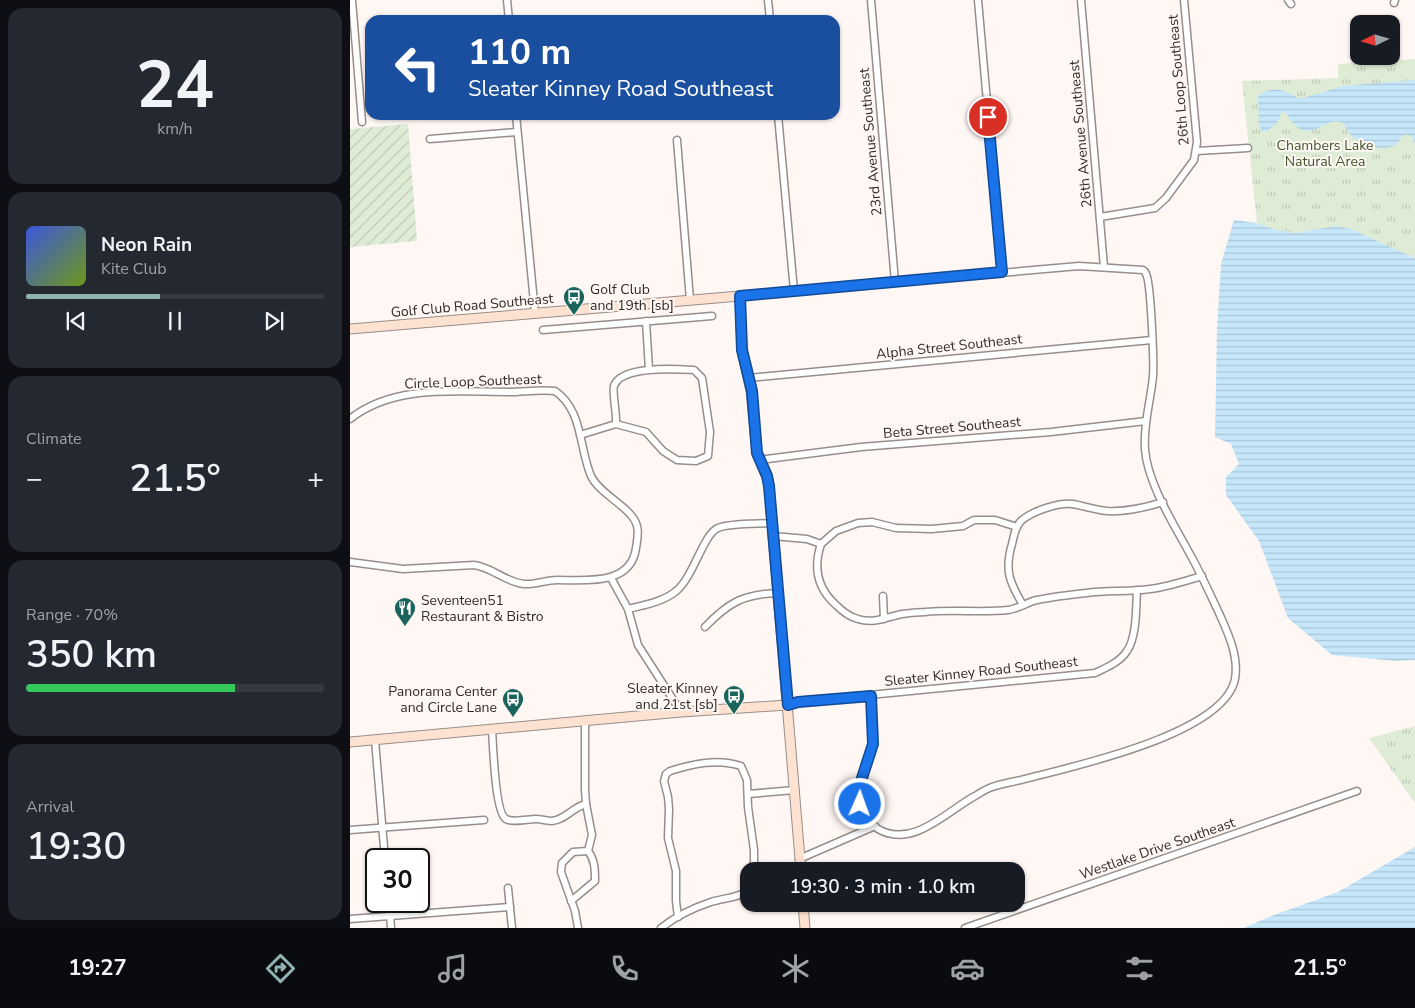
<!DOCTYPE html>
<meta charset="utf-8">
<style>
body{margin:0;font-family:"Nunito Sans",sans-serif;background:#242831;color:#f1f3f6;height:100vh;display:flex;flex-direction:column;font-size:19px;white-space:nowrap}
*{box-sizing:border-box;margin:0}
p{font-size:16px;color:#9ea1a6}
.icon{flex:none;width:28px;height:28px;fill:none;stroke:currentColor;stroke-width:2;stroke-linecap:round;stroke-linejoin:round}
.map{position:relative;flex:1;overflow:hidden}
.drawer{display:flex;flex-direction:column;gap:8px;padding:8px;background:#0d0f14;width:350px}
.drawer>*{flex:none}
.hud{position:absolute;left:15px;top:15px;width:475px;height:105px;border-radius:15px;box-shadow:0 1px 4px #0004;background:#1a4fa0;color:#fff;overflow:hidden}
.needle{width:32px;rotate:265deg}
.tools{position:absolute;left:1000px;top:15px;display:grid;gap:10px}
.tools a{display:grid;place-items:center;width:50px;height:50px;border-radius:10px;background:#171b24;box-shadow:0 1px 4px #0004;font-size:25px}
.speed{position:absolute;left:15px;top:848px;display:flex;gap:10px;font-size:25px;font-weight:700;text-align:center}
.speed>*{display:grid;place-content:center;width:65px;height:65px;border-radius:50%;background:#171b24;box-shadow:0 1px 4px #0004;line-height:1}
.speed .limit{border:2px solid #111;border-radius:8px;background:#fff;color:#111}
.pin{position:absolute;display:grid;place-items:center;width:42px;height:42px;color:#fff;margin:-21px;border:2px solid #fff;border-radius:50%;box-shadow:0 1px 5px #0007}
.me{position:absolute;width:55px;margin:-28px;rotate:2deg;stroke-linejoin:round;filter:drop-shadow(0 0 4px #0008)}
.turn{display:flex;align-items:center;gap:18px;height:105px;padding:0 20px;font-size:22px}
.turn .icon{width:65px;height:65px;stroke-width:2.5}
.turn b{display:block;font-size:35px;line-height:42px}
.big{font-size:38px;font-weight:600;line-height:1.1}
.drawer .card{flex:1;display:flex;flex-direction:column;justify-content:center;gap:8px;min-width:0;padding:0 18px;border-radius:15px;background:#242831}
.drawer .dial{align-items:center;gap:0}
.dial b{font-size:65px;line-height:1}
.song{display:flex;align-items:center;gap:15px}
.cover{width:60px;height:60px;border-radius:8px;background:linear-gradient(135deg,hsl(230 70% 55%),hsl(80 70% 35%))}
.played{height:5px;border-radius:2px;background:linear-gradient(90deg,#90b3b1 45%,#363941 45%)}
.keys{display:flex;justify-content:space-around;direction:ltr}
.heat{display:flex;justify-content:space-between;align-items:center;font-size:28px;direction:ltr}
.charge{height:8px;border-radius:4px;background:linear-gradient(90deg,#34c759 70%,#363941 0)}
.trip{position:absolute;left:390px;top:862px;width:285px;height:50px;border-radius:15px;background:#171b24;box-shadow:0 1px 4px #0004;font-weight:600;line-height:50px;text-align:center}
.menu{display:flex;height:80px;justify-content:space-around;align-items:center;background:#090b0e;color:#9ea1a6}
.menu .icon{width:35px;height:35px}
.menu .active{color:#90b3b1}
.menu b{font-size:22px;color:#f1f3f6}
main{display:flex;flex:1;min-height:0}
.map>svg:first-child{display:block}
.park{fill:url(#park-tufts)}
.garden{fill:url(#garden-furrows)}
.water{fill:url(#water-rules)}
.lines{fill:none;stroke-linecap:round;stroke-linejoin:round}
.street-casing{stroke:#968e8a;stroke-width:9}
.secondary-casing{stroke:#968e8a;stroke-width:11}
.street{stroke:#fff;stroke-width:6}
.secondary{stroke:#fee2d1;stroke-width:9}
.route-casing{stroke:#114b97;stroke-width:12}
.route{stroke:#1a73e8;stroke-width:9}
.labels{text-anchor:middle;stroke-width:4;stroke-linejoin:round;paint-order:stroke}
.street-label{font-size:14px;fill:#2f2b2a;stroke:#fff7f4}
.park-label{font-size:14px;fill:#41582c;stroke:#fff7f4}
.poi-label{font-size:14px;fill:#2f2b2a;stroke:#fff7f4;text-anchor:start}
</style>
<main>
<section class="drawer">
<div class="card dial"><b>24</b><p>km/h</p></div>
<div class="card">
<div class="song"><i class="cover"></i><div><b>Neon Rain</b><p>Kite Club</p></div></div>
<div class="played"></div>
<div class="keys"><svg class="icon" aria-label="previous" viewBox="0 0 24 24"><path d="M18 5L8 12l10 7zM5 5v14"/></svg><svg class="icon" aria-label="pause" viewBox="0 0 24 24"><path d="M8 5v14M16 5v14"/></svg><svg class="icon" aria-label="next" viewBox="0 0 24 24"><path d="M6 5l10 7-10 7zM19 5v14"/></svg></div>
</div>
<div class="card"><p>Climate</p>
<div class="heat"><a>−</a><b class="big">21.5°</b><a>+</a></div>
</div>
<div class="card"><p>Range · 70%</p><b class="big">350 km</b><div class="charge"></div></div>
<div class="card"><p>Arrival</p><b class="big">19:30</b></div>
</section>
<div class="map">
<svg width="1065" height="928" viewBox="0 0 1065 928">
<defs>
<pattern id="park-tufts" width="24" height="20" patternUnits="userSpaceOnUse" patternTransform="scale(1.25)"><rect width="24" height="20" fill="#deebd5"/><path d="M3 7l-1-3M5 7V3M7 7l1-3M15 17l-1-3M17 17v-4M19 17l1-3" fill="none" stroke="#bfcab7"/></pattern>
<pattern id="garden-furrows" width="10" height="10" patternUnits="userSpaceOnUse" patternTransform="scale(1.25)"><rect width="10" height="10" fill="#deebd5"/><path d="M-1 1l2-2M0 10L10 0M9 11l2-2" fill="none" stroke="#bfcab7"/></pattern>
<pattern id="water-rules" width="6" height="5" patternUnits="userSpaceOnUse" patternTransform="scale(1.25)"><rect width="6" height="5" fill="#c6e6f9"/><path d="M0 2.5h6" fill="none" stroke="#aac5d6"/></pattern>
</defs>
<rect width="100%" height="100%" fill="#fff7f4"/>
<g class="park">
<polygon points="1065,59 1065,258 1001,229 986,226 945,233 926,230 907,223 892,81 988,78 988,64"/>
<polygon points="1065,726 1065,803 1019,738"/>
</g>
<polygon class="garden" points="58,124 67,241 0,247 0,129"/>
<g class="water">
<path d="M1065 80V143C1063 140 1062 135 1058 135 1052 133 1050 141 1046 144 1035 153 1011 145 1002 136 998 133 996 127 993 123 989 122 985 121 981 122 968 127 956 138 944 124 940 120 938 115 934 111L931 113 927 123 916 132H912L909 125 908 96C922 84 937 91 950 99L993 86Z"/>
<polygon points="884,220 907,223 926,230 945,233 986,226 1001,229 1065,258 1065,660 1046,661 982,655 938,618 909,541 876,495 876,477 889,464 881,444 865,437 867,330 871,264"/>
<polygon points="1065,847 1065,928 894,928 924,915 988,892"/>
</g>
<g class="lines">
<g class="street-casing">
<g id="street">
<polyline points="2,0 12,122"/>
<polyline points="157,0 159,20"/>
<polyline points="418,0 420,20"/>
<polyline points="521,0 545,282"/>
<polyline points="628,0 652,272"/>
<polyline points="731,0 754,267"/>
<polyline points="938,0 941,4"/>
<polyline points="1044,3 1045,0"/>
<polyline points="166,115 185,313"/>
<polyline points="428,115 444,291"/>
<polyline points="80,139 167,132"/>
<polyline points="327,140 340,300"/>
<polyline points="847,151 898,148"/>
<polyline points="750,217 805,208 816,198 844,160 847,142 834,0"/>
<path d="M390 296 729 266 793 270C794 271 796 272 796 274 801 282 804 363 803 376 801 400 793 424 795 449 797 483 825 526 841 556 851 574 860 594 869 613 878 633 889 656 885 679 874 735 720 767 671 780 661 782 651 784 642 787 636 789 630 793 625 796 597 811 563 849 528 829 521 825 517 818 513 810 502 786 520 768 523 745 525 729 522 711 521 696"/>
<polyline points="296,321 299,370"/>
<polyline points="193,330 362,316"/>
<polyline points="399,378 802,340"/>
<path d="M0 419C44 384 107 392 159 392 174 392 189 389 205 391 233 410 229 448 241 476 250 495 283 508 287 526 289 533 287 541 286 548 281 586 236 580 207 580 196 580 184 585 174 584 155 582 142 567 124 565L53 569 0 562"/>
<path d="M230 435 266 424 296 432 313 451 327 460 346 461 358 456 360 432 352 378 344 370C326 369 271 365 264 386 262 391 267 415 266 424"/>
<polyline points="409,460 511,447 701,432 796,421"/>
<polyline points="423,536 457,539 471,544"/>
<path d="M471 544C463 568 467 588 486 605 492 611 500 617 508 619 524 624 537 617 552 614 560 613 568 612 575 612 603 609 631 613 658 610 667 609 675 604 683 601 700 597 719 595 736 593 757 590 779 592 800 589 818 587 835 581 852 576"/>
<polyline points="471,544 486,531 508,523 522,522 546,528 582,529 613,526 624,520 645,520 667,527"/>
<polyline points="261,578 278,609 288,645 331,712"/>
<polyline points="533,596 534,619"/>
<path d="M673 605C660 583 654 571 662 544 664 536 665 526 672 520 683 511 709 502 723 504 734 506 745 510 757 511 776 512 794 508 813 502"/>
<path d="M278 609C294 605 312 602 325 592 343 579 353 534 368 528 379 523 409 524 422 523"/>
<path d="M355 627C378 603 393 594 428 593"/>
<path d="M437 705 448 702 745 673C756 668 770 662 777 651 787 637 786 606 787 590"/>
<polyline points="235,721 235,789 236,804 242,835 238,851"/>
<path d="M142 729C143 744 145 813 156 819 163 823 178 819 186 819 191 819 197 821 202 821 215 820 223 807 236 804"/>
<polyline points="25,740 35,859"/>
<polyline points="398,794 445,790"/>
<polyline points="0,830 134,820"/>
<polyline points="449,859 525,826"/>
<polyline points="158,888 162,928"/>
<polyline points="39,901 41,928"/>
<path d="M221 901 245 881C245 870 245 860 238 851"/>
<path d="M328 917 326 901V871L318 838 319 809 318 797 314 781 316 774 320 771C343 764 367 758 391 766L397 780 398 807 404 850V871"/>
<polyline points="0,919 160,907"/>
<polyline points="228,928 225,911 211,872 212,863 223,852 238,851"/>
<path d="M311 928C326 916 343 908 361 902 373 898 389 898 399 890"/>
<polyline points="615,928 1007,791"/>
</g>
</g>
<g class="secondary-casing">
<g id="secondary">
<polyline points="0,329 390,296 392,350 401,391 407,453 417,476 419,486 451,871"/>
<polyline points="0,742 331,712 437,705"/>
<polyline points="453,904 455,928"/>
</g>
</g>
<use href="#street" class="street"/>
<use href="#secondary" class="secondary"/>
</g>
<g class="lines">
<g class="route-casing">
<polyline id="route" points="510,804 509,793 512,778 523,744 521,696 448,702 438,705 419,486 417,476 407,453 402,391 392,350 390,296 652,272 638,117"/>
</g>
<use href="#route" class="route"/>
</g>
<defs>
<g id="bus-pin" transform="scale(1.125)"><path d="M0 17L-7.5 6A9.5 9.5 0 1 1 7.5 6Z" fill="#19645c" stroke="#fff7f4"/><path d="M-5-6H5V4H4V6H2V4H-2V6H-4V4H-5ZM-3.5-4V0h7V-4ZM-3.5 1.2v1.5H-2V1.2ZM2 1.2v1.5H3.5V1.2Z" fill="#fff"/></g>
<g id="restaurant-pin" transform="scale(1.125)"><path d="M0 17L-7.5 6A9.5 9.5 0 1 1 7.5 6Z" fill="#19645c" stroke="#fff7f4"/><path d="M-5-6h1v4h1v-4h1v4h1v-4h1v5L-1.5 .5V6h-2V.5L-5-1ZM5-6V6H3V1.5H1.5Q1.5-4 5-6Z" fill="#fff"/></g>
</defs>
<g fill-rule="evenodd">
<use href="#bus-pin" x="224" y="297"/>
<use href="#restaurant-pin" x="55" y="608"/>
<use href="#bus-pin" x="384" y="696"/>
<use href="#bus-pin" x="163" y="699"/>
</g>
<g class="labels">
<g class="street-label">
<text transform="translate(828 80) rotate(-95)" y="5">26th Loop Southeast</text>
<text transform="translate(730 134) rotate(-95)" y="5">26th Avenue Southeast</text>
<text transform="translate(520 142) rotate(-95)" y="5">23rd Avenue Southeast</text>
<text transform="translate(122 305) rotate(-5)" y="5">Golf Club Road Southeast</text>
<text transform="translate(599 346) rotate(-6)" y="5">Alpha Street Southeast</text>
<text transform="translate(123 381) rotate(-2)" y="5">Circle Loop Southeast</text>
<text transform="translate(602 427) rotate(-5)" y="5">Beta Street Southeast</text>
<text transform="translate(631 671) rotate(-6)" y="5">Sleater Kinney Road Southeast</text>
<text transform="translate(807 848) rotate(-19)" y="5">Westlake Drive Southeast</text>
</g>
<g class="park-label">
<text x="975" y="150">Chambers Lake<tspan x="975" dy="16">Natural Area</tspan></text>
</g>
<g class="poi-label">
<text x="240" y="294">Golf Club<tspan x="240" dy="16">and 19th [sb]</tspan></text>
<text x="71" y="605">Seventeen51<tspan x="71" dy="16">Restaurant &amp; Bistro</tspan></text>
<text x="368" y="693" text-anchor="end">Sleater Kinney<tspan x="368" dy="16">and 21st [sb]</tspan></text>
<text x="147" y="696" text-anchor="end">Panorama Center<tspan x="147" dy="16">and Circle Lane</tspan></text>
</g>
</g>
</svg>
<div class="tools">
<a><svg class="needle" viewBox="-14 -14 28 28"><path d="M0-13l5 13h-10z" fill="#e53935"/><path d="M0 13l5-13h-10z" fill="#9ea1a6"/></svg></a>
</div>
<div class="speed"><div class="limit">30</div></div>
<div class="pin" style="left:638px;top:117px;background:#d93025"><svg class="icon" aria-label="arrive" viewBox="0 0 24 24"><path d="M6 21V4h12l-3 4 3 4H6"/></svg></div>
<svg class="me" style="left:510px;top:804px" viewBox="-20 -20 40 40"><circle r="17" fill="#1a73e8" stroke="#fff" stroke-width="3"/><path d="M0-11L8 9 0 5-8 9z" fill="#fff"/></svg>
<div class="trip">19:30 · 3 min · 1.0 km</div>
<div class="hud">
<div class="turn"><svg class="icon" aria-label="left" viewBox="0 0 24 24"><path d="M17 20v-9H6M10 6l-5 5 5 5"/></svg><div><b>110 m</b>Sleater Kinney Road Southeast</div></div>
</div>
</div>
</main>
<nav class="menu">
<b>19:27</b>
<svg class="icon active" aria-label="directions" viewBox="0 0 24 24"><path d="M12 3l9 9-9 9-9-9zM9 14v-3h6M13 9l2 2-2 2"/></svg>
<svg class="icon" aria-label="music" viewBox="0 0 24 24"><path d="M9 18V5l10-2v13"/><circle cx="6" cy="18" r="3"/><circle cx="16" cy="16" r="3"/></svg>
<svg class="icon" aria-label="phone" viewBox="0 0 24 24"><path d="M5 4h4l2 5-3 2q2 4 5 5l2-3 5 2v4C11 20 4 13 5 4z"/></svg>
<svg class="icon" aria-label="climate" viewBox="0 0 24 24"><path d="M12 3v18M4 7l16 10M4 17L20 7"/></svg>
<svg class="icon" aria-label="car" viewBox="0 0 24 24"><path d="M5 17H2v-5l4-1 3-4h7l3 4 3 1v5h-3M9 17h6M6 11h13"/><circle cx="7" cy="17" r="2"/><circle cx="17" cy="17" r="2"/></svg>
<svg class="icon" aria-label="filters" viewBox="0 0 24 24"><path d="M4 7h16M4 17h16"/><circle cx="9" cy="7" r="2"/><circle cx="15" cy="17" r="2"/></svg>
<b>21.5°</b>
</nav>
